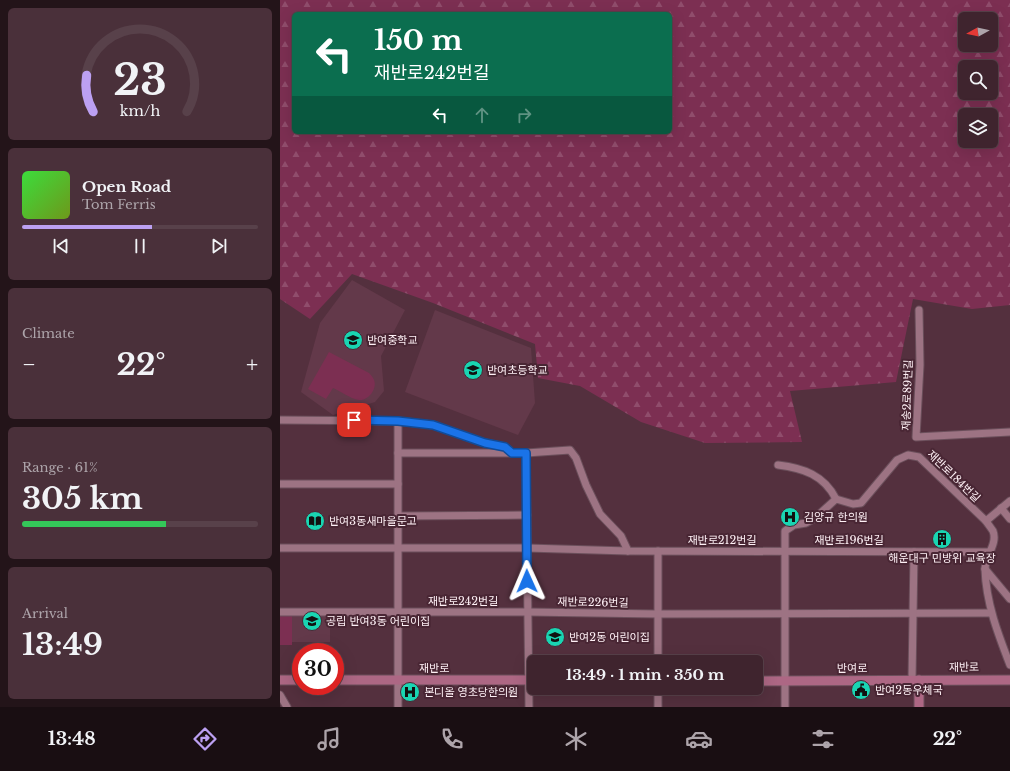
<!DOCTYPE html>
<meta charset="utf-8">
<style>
body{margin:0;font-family:"Libre Baskerville","Noto Sans KR",serif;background:#4a303a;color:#f1f3f6;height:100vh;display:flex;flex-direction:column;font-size:15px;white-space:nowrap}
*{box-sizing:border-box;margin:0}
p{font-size:13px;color:#ada4aa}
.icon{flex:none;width:22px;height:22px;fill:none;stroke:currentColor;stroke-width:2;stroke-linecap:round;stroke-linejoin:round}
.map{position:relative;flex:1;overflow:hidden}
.sheet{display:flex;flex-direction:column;gap:8px;padding:8px;background:#231419;width:280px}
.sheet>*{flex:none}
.hud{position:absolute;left:12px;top:12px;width:380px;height:122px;border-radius:6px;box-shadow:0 4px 16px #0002,0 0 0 1px #58414a;background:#0b6e4f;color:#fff;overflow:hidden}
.needle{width:26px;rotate:262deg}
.buttons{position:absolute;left:678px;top:12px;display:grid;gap:8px}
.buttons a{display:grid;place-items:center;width:40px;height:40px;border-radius:6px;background:#3f242e;box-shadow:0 4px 16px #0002,0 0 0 1px #58414a;font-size:20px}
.speed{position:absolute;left:12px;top:643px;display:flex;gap:8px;font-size:20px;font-weight:700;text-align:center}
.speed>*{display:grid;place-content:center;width:52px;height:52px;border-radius:50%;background:#3f242e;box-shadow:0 4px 16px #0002,0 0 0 1px #58414a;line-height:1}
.speed .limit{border:6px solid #d22;background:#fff;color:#111}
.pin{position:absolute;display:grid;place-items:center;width:34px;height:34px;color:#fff;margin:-17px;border-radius:8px;box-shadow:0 2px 6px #0006}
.me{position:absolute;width:44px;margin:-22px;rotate:359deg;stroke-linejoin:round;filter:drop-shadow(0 0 3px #0008)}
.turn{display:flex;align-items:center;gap:14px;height:84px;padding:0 16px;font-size:18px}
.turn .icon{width:52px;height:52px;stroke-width:2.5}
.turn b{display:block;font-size:28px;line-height:34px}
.lanes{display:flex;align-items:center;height:38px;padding:0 16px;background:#0003;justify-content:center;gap:20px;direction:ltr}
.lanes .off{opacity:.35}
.big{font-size:30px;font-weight:700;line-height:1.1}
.sheet .card{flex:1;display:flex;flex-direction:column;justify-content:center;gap:6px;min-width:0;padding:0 14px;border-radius:6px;background:#4a303a}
.sheet .dial{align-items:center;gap:0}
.dial svg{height:104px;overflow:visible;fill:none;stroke:#58414a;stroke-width:7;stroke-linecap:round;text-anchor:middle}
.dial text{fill:#f1f3f6;stroke:none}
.song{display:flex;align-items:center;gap:12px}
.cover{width:48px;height:48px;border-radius:6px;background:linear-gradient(135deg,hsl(120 70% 55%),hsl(80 70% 35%))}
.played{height:4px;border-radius:2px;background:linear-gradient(90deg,#bca0f2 55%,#58414a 55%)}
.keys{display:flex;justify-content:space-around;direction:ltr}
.heat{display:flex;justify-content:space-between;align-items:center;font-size:22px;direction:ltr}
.charge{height:6px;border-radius:3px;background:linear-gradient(90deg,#34c759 61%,#58414a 0)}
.trip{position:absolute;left:247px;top:655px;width:236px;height:40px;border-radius:6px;background:#3f242e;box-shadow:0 4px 16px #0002,0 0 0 1px #58414a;font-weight:700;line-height:40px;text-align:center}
.menu{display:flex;height:64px;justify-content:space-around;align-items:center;background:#190e12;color:#ada4aa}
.menu .icon{width:28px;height:28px}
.menu .on{color:#bca0f2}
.menu b{font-size:18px;color:#f1f3f6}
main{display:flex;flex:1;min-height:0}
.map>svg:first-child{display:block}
.built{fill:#63394a}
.forest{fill:url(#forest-firs);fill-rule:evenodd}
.green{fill:#7c2f52}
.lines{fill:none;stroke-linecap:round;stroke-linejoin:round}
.minor-casing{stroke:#6b4f5b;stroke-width:9}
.major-casing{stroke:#6b4f5b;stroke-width:11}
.minor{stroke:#9d7383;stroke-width:7}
.major{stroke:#ad6784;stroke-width:9}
.route-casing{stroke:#114b97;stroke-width:10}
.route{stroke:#1a73e8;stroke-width:7}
.labels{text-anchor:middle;stroke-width:4;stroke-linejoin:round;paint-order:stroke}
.poi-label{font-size:11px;fill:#fef0f5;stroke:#492634;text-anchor:start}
.street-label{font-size:11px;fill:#fef0f5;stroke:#492634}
</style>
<main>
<section class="sheet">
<div class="card dial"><svg viewBox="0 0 100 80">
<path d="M14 69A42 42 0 1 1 86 69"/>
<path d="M14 69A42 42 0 0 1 9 41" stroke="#bca0f2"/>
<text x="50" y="56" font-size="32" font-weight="700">23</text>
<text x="50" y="72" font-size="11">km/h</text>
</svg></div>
<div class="card">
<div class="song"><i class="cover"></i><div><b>Open Road</b><p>Tom Ferris</p></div></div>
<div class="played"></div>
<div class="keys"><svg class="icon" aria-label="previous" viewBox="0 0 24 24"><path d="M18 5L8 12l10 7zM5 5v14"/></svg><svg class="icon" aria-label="pause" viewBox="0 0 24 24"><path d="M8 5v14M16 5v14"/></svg><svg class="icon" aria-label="next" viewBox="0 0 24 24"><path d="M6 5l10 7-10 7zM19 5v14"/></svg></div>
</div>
<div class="card"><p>Climate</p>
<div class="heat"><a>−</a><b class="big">22°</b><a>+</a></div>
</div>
<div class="card"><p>Range · 61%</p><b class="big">305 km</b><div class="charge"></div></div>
<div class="card"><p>Arrival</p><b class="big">13:49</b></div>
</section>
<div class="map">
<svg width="730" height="707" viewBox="0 0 730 707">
<defs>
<pattern id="forest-firs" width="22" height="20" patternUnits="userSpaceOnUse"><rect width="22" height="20" fill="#7c2f52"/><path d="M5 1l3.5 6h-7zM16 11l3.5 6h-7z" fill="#904d6c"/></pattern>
</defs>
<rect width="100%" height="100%" fill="#54303e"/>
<g class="built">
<polygon points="72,280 125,310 101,356 104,391 95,402 53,415 21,392 40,323"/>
<polygon points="155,310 251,348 255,403 238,435 125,392"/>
<rect x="12" y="616" width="38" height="26"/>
</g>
<path class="forest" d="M0 0H730V305L692 309 633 299 616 382 510 391 522 442 425 443 361 422 300 386 258 378 255 344 153 303 72 274 30 319 0 299ZM14 14H390V132H14ZM685 19H711V45H685ZM685 67H711V93H685ZM685 115H711V141H685Z"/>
<g class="green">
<path d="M49 352 89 373C90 374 92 376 93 378 99 387 89 401 79 400 71 399 60 391 53 388L46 399 28 389Z"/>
<rect x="0" y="612" width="12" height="33"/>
</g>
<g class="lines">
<g class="minor-casing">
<g id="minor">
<polyline points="639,310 640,365 636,437 730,432"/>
<polyline points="0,420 118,421 153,425 205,443 225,447 232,453"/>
<polyline points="118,453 246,453 290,450 296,458 306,485 320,514 341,536 348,551"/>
<polyline points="246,453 249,707"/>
<path d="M498 465C523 468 544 475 556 499"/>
<polyline points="0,484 118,484"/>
<polyline points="721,508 730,519"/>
<polyline points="118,516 247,515"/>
<polyline points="706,521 730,501"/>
<polyline points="0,548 247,548 348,551 709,552"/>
<polyline points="378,551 378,662"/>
<polyline points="705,569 730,599"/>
<polyline points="0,612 248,612 378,614 711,613"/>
<polyline points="632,680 634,552"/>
<polyline points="0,695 7,707"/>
<polyline points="118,707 118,421"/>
<polyline points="378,707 378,688"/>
<path d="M505 707V531L514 525 526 523 535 518 556 499 573 504 581 503 617 460 628 455 639 457 706 521C708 524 711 528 713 531 718 544 705 556 705 569 706 603 718 634 730 665"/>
</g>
</g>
<g class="major-casing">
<g id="major">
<polyline points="0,680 21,680"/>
<polyline points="55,680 254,680"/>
<polyline points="476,681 730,680"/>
<polyline points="639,707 639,680"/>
</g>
</g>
<use href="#minor" class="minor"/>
<use href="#major" class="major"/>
</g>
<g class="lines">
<g class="route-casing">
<polyline id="route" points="74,420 118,421 153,425 205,443 225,447 232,453 246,453 247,581"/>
</g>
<use href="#route" class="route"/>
</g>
<defs>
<g id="school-disc" transform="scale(1)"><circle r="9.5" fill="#19d5b2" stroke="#492634"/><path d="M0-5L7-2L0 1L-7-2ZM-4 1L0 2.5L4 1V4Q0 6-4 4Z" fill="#111"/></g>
<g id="hospital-disc" transform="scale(1)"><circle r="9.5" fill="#19d5b2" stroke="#492634"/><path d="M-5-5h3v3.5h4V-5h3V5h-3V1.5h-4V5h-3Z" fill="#111"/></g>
<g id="library-disc" transform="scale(1)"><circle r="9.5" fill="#19d5b2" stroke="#492634"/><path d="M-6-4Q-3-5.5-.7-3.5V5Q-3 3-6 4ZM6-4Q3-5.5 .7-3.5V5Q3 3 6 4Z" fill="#111"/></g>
<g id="building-disc" transform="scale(1)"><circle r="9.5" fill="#19d5b2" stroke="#492634"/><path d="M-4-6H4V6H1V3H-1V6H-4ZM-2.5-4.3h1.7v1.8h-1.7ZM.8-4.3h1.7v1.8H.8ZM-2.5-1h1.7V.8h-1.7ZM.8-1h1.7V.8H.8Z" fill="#111"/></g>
<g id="civic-disc" transform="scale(1)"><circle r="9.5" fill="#19d5b2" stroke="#492634"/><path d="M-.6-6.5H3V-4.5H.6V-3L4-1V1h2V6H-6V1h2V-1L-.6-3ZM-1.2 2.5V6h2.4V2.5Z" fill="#111"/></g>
</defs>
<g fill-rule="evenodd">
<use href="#school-disc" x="73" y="340"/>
<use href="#school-disc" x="193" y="370"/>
<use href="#hospital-disc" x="510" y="517"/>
<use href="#library-disc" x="35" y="521"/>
<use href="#building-disc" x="662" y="539"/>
<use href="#school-disc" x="32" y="621"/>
<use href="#school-disc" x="275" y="637"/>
<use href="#civic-disc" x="581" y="690"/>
<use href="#hospital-disc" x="130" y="692"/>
</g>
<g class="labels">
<g class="poi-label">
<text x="87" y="344">반여중학교</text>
<text x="207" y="374">반여초등학교</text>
<text x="524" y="521">김양규 한의원</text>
<text x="49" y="525">반여3동새마을문고</text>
<text x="662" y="562" text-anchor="middle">해운대구 민방위 교육장</text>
<text x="46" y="625">공립 반여3동 어린이집</text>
<text x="289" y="641">반여2동 어린이집</text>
<text x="595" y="694">반여2동우체국</text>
<text x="144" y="696">본디올 영초당한의원</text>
</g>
<g class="street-label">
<text transform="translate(627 395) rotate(-88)" y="4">재송2로89번길</text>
<text transform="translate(674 476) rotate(44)" y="4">재반로184번길</text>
<text x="442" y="544">재반로212번길</text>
<text x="569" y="544">재반로196번길</text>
<text x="183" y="605">재반로242번길</text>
<text transform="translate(313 602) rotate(1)" y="4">재반로226번길</text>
<text transform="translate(684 667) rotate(-1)" y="4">재반로</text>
<text x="154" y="672">재반로</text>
<text x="572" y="672">반여로</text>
</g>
</g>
</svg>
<div class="buttons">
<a><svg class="needle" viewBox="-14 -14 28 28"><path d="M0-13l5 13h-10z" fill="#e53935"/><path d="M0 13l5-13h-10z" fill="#ada4aa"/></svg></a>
<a><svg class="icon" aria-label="search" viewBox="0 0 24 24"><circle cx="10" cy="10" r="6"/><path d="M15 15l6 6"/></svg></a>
<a><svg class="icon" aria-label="layers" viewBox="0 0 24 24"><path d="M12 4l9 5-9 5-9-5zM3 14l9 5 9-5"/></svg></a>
</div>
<div class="speed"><div class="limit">30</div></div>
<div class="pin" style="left:74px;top:420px;background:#d93025"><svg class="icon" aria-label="arrive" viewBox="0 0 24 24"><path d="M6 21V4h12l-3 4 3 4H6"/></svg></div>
<svg class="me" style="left:247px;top:581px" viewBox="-20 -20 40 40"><path d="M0-17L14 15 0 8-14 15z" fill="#1a73e8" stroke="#fff" stroke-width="4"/></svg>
<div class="trip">13:49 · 1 min · 350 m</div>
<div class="hud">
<div class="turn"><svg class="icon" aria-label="left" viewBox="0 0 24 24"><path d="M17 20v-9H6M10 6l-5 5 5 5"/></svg><div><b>150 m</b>재반로242번길</div></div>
<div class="lanes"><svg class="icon" aria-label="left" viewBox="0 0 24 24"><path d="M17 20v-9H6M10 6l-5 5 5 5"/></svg><svg class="icon off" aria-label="ahead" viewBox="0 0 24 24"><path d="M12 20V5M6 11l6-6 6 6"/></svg><svg class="icon off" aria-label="right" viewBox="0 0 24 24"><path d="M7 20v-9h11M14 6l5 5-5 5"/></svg></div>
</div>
</div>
</main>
<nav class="menu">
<b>13:48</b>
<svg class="icon on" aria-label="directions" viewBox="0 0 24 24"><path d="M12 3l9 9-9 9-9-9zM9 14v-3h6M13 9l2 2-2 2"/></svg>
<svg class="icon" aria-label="music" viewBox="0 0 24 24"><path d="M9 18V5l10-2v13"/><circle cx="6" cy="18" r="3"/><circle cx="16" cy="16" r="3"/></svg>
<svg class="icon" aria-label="phone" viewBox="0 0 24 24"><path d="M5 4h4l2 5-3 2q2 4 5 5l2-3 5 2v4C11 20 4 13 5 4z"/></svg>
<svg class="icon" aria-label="climate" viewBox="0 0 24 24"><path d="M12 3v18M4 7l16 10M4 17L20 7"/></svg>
<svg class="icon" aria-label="car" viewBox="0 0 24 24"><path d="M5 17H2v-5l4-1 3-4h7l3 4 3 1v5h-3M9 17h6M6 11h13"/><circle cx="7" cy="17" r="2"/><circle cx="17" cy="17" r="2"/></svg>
<svg class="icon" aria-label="filters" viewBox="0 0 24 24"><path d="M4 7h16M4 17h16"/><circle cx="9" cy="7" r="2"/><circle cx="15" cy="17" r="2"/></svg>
<b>22°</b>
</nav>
